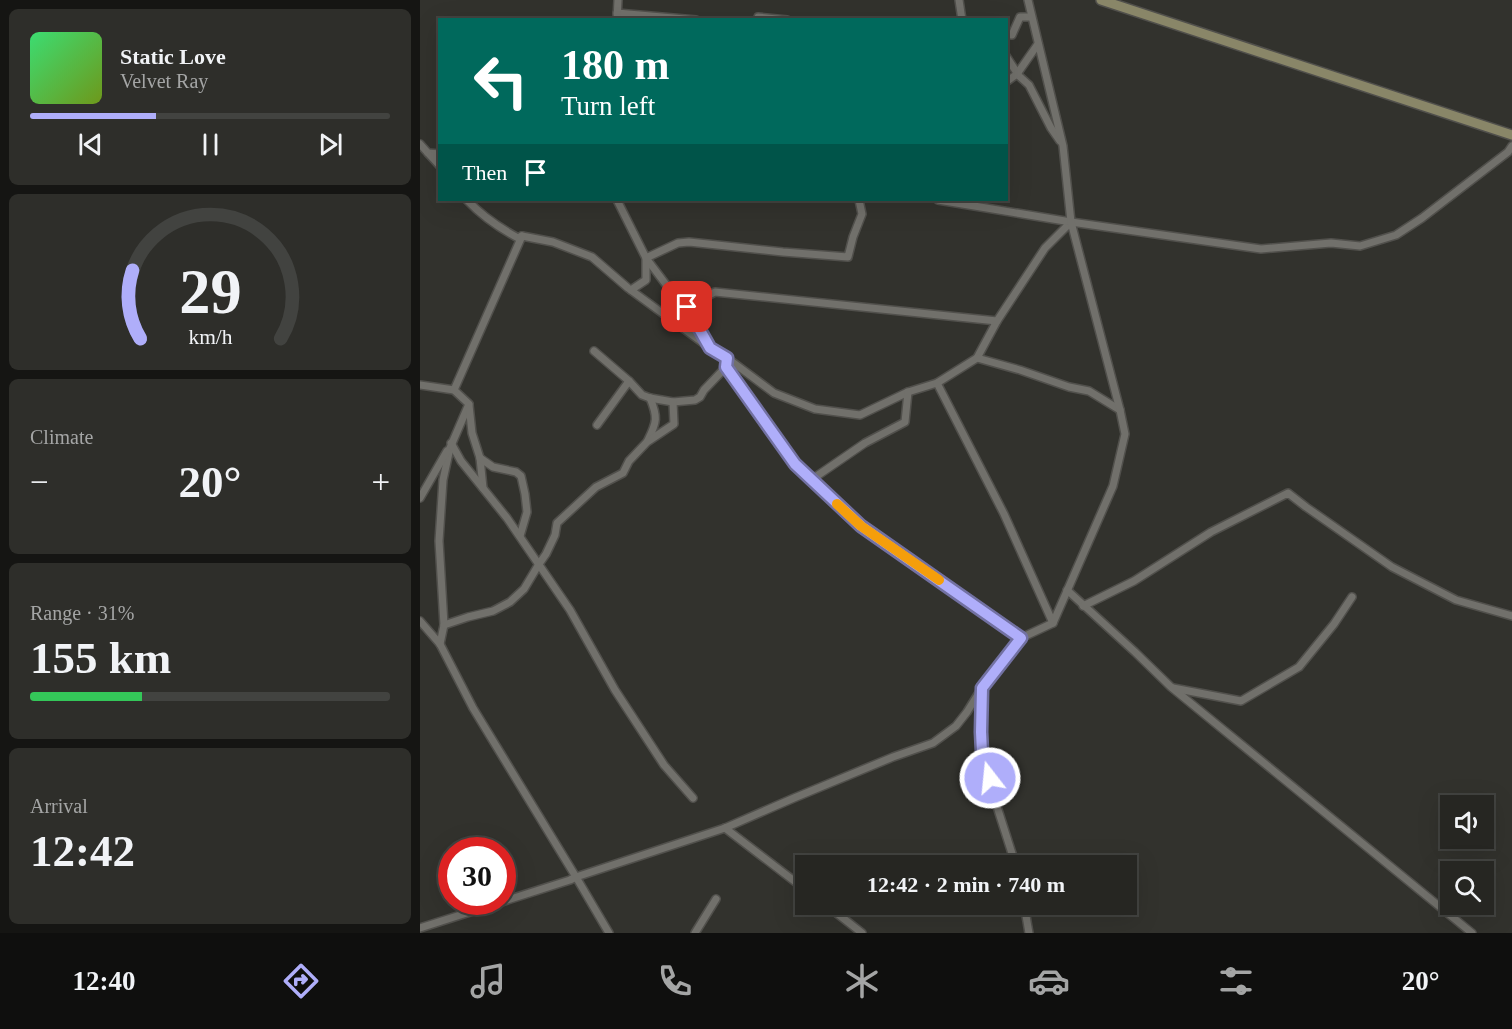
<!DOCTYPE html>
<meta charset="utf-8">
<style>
body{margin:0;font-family:Georgia,serif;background:#2e2e2a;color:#f1f3f6;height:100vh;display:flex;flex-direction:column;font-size:22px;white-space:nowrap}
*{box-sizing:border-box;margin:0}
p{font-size:20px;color:#a4a5a5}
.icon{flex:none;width:33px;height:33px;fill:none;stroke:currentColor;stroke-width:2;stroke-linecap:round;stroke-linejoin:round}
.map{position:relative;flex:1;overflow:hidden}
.panel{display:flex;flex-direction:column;gap:9px;padding:9px;background:#151513;width:420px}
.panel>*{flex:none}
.top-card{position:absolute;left:18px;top:18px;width:570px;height:183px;border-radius:0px;box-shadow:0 6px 24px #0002,0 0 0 2px #424340;background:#00695c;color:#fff;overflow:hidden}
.buttons{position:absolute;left:1020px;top:795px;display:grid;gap:12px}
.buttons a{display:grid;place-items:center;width:54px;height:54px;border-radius:0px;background:#262622;box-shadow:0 6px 24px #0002,0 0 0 2px #424340;font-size:30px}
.speed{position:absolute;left:18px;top:837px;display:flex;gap:12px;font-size:30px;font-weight:700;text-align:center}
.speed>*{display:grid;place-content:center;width:78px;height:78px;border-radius:50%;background:#262622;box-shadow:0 6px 24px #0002,0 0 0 2px #424340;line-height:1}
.speed .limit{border:9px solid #d22;background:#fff;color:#111}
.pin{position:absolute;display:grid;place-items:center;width:51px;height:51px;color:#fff;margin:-26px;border-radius:12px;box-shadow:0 3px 9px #0006}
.me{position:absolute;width:66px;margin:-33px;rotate:344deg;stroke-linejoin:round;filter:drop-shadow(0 0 4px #0008)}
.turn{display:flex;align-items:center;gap:21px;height:126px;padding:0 24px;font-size:27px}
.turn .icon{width:78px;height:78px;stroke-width:2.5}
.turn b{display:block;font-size:42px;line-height:51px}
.then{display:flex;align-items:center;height:57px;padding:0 24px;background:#0003;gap:12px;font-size:22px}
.big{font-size:45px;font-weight:700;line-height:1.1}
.panel .widget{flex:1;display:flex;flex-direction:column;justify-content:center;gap:9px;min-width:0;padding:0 21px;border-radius:9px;background:#2e2e2a}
.panel .dial{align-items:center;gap:0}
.dial svg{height:156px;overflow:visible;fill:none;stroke:#424340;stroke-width:7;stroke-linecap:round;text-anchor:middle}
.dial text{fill:#f1f3f6;stroke:none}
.song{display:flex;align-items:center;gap:18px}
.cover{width:72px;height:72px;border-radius:9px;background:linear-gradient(135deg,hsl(140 70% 55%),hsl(80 70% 35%))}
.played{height:6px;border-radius:3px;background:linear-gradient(90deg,#afaefa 35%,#424340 35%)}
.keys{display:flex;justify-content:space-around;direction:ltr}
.heat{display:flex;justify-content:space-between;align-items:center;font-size:33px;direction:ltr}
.charge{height:9px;border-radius:4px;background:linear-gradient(90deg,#34c759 31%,#424340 0)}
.trip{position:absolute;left:375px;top:855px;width:342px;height:60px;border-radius:0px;background:#262622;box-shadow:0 6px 24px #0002,0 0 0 2px #424340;font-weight:700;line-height:60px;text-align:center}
.tab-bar{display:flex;height:96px;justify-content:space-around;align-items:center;background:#0f0f0e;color:#a4a5a5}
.tab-bar .icon{width:42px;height:42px}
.tab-bar .current{color:#afaefa}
.tab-bar b{font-size:27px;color:#f1f3f6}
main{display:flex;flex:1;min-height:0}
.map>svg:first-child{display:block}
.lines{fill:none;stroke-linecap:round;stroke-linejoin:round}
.street-casing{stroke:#51504c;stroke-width:10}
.secondary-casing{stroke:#51504c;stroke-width:12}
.street{stroke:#71706b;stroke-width:7}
.secondary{stroke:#898668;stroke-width:9}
.route-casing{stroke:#7271a2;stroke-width:15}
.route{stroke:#afaefa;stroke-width:10}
.slow{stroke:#f59e0b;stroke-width:10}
</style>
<main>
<section class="panel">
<div class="widget">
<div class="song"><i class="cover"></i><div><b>Static Love</b><p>Velvet Ray</p></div></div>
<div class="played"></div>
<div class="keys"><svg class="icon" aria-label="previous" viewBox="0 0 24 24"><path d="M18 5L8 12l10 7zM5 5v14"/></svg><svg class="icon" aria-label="pause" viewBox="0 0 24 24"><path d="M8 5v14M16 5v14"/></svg><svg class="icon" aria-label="next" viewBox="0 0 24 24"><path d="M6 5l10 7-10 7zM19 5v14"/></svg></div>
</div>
<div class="widget dial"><svg viewBox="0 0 100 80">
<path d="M14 69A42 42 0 1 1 86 69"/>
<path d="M14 69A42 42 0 0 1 10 34" stroke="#afaefa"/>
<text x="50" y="56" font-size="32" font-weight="700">29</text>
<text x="50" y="72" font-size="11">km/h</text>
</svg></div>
<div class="widget"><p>Climate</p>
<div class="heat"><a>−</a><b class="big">20°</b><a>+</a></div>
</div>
<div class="widget"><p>Range · 31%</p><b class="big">155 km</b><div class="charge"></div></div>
<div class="widget"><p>Arrival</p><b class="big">12:42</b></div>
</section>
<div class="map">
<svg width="1092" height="933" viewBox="0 0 1092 933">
<rect width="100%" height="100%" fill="#32322d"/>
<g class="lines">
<g class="street-casing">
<g id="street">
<polyline points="539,0 542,20"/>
<polyline points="197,13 276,20"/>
<polyline points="197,20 198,0"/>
<polyline points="337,20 338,17 367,20"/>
<polyline points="586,34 592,35 600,17 611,17"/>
<polyline points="586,56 599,76 609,85 631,128 640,141"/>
<polyline points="586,82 597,74 618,44"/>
<polyline points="0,144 8,153 20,154"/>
<polyline points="8,153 20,166"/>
<path d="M47 200C62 216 78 227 98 238L102 236 133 242 172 257 208 288 290 348 307 358 354 393 395 409 440 415 488 392 517 383 557 358 577 321 625 248 651 222"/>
<polyline points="197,200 226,258 266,311 267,307 288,346"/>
<polyline points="518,200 651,222 841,249 911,243 940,246 976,235 1002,218 1088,152 1092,146"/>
<polyline points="211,290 226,280 226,258 258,243 269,242 363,252 428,257 433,237 442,214 439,200"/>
<polyline points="267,307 295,292 577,321"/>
<polyline points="174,351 209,381 222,395 230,398 253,402 275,400 280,397 284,390 306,367"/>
<polyline points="307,358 306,367 375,464 441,526 601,638"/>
<polyline points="557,358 600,370 649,387 669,391 700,410"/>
<polyline points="517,383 584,514 633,623"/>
<polyline points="0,385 34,390 49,404 30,448 23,480 19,541 24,625 20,644"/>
<polyline points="34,390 102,236"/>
<polyline points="49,405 52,433 60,458 63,488"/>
<polyline points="177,425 209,381"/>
<path d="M228 440C237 422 238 417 230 398"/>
<polyline points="31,443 41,461 87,518 150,610 195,690 244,765 273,798"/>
<polyline points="60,458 73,467 96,472 101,476 105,494 107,512 100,536"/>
<polyline points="391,480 445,443 485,422 488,392"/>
<polyline points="0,498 27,451"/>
<polyline points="647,590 715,652 751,687 1052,933"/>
<polyline points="663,606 714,581 791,532 868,493 886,507 972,567 1036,600 1092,616"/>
<polyline points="0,621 20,644 53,708 156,877 189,933"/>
<polyline points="24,625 48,617 73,611 90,602 104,589 119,564 126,554 135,535 137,523 176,487 203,473 209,461 227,442 254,424 253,402"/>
<polyline points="753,688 821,701 879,667 914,624 932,597"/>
<polyline points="562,691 561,731 562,752 568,765 572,791 596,866"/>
<polyline points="305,828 386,890"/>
<polyline points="405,904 442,933"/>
<polyline points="604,904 609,933"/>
<polyline points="0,928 150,880 156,877 305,828 374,798 473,757 513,743 536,726 547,712 562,688 601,638 633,623 693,486 705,434 700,410 651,222 643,146 608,0"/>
<polyline points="275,933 296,899"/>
</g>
</g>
<g class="secondary-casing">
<polyline id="secondary" points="681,0 1092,135"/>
</g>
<use href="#street" class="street"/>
<use href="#secondary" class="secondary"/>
</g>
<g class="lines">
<g class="route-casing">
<polyline id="route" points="267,307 290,348 307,358 306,367 375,464 441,526 601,638 562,688 561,732 562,752 568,765 570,778"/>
</g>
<use href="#route" class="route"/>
<polyline class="slow" points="417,504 441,526 519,580"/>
</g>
</svg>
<div class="buttons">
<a><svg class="icon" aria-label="sound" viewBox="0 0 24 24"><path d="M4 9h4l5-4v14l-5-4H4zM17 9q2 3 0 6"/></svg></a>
<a><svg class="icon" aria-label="search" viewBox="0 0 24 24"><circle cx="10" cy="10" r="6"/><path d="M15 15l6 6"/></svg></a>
</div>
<div class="speed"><div class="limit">30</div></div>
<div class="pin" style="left:267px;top:307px;background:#d93025"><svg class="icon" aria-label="arrive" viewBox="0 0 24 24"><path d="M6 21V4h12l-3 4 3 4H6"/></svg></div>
<svg class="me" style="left:570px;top:778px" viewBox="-20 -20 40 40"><circle r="17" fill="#afaefa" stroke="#fff" stroke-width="3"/><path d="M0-11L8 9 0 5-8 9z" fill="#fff"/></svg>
<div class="trip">12:42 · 2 min · 740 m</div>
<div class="top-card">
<div class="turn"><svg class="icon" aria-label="left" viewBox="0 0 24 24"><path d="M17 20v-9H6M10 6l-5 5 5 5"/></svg><div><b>180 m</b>Turn left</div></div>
<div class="then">Then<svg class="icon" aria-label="arrive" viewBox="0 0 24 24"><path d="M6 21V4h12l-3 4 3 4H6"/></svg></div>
</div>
</div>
</main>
<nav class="tab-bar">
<b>12:40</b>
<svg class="icon current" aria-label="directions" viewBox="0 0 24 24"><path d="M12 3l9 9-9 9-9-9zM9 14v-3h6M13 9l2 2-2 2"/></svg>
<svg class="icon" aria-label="music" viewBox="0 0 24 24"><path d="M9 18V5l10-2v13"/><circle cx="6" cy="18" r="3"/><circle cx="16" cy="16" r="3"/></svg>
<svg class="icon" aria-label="phone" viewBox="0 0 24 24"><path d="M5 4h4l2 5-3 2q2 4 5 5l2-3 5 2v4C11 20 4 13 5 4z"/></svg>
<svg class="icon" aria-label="climate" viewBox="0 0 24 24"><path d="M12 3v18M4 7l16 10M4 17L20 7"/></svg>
<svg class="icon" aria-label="car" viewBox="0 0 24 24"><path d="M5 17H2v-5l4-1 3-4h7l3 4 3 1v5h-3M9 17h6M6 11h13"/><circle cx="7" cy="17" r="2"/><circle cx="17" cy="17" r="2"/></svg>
<svg class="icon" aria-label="filters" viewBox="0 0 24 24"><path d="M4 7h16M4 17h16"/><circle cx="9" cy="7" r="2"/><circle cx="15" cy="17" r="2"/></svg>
<b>20°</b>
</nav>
